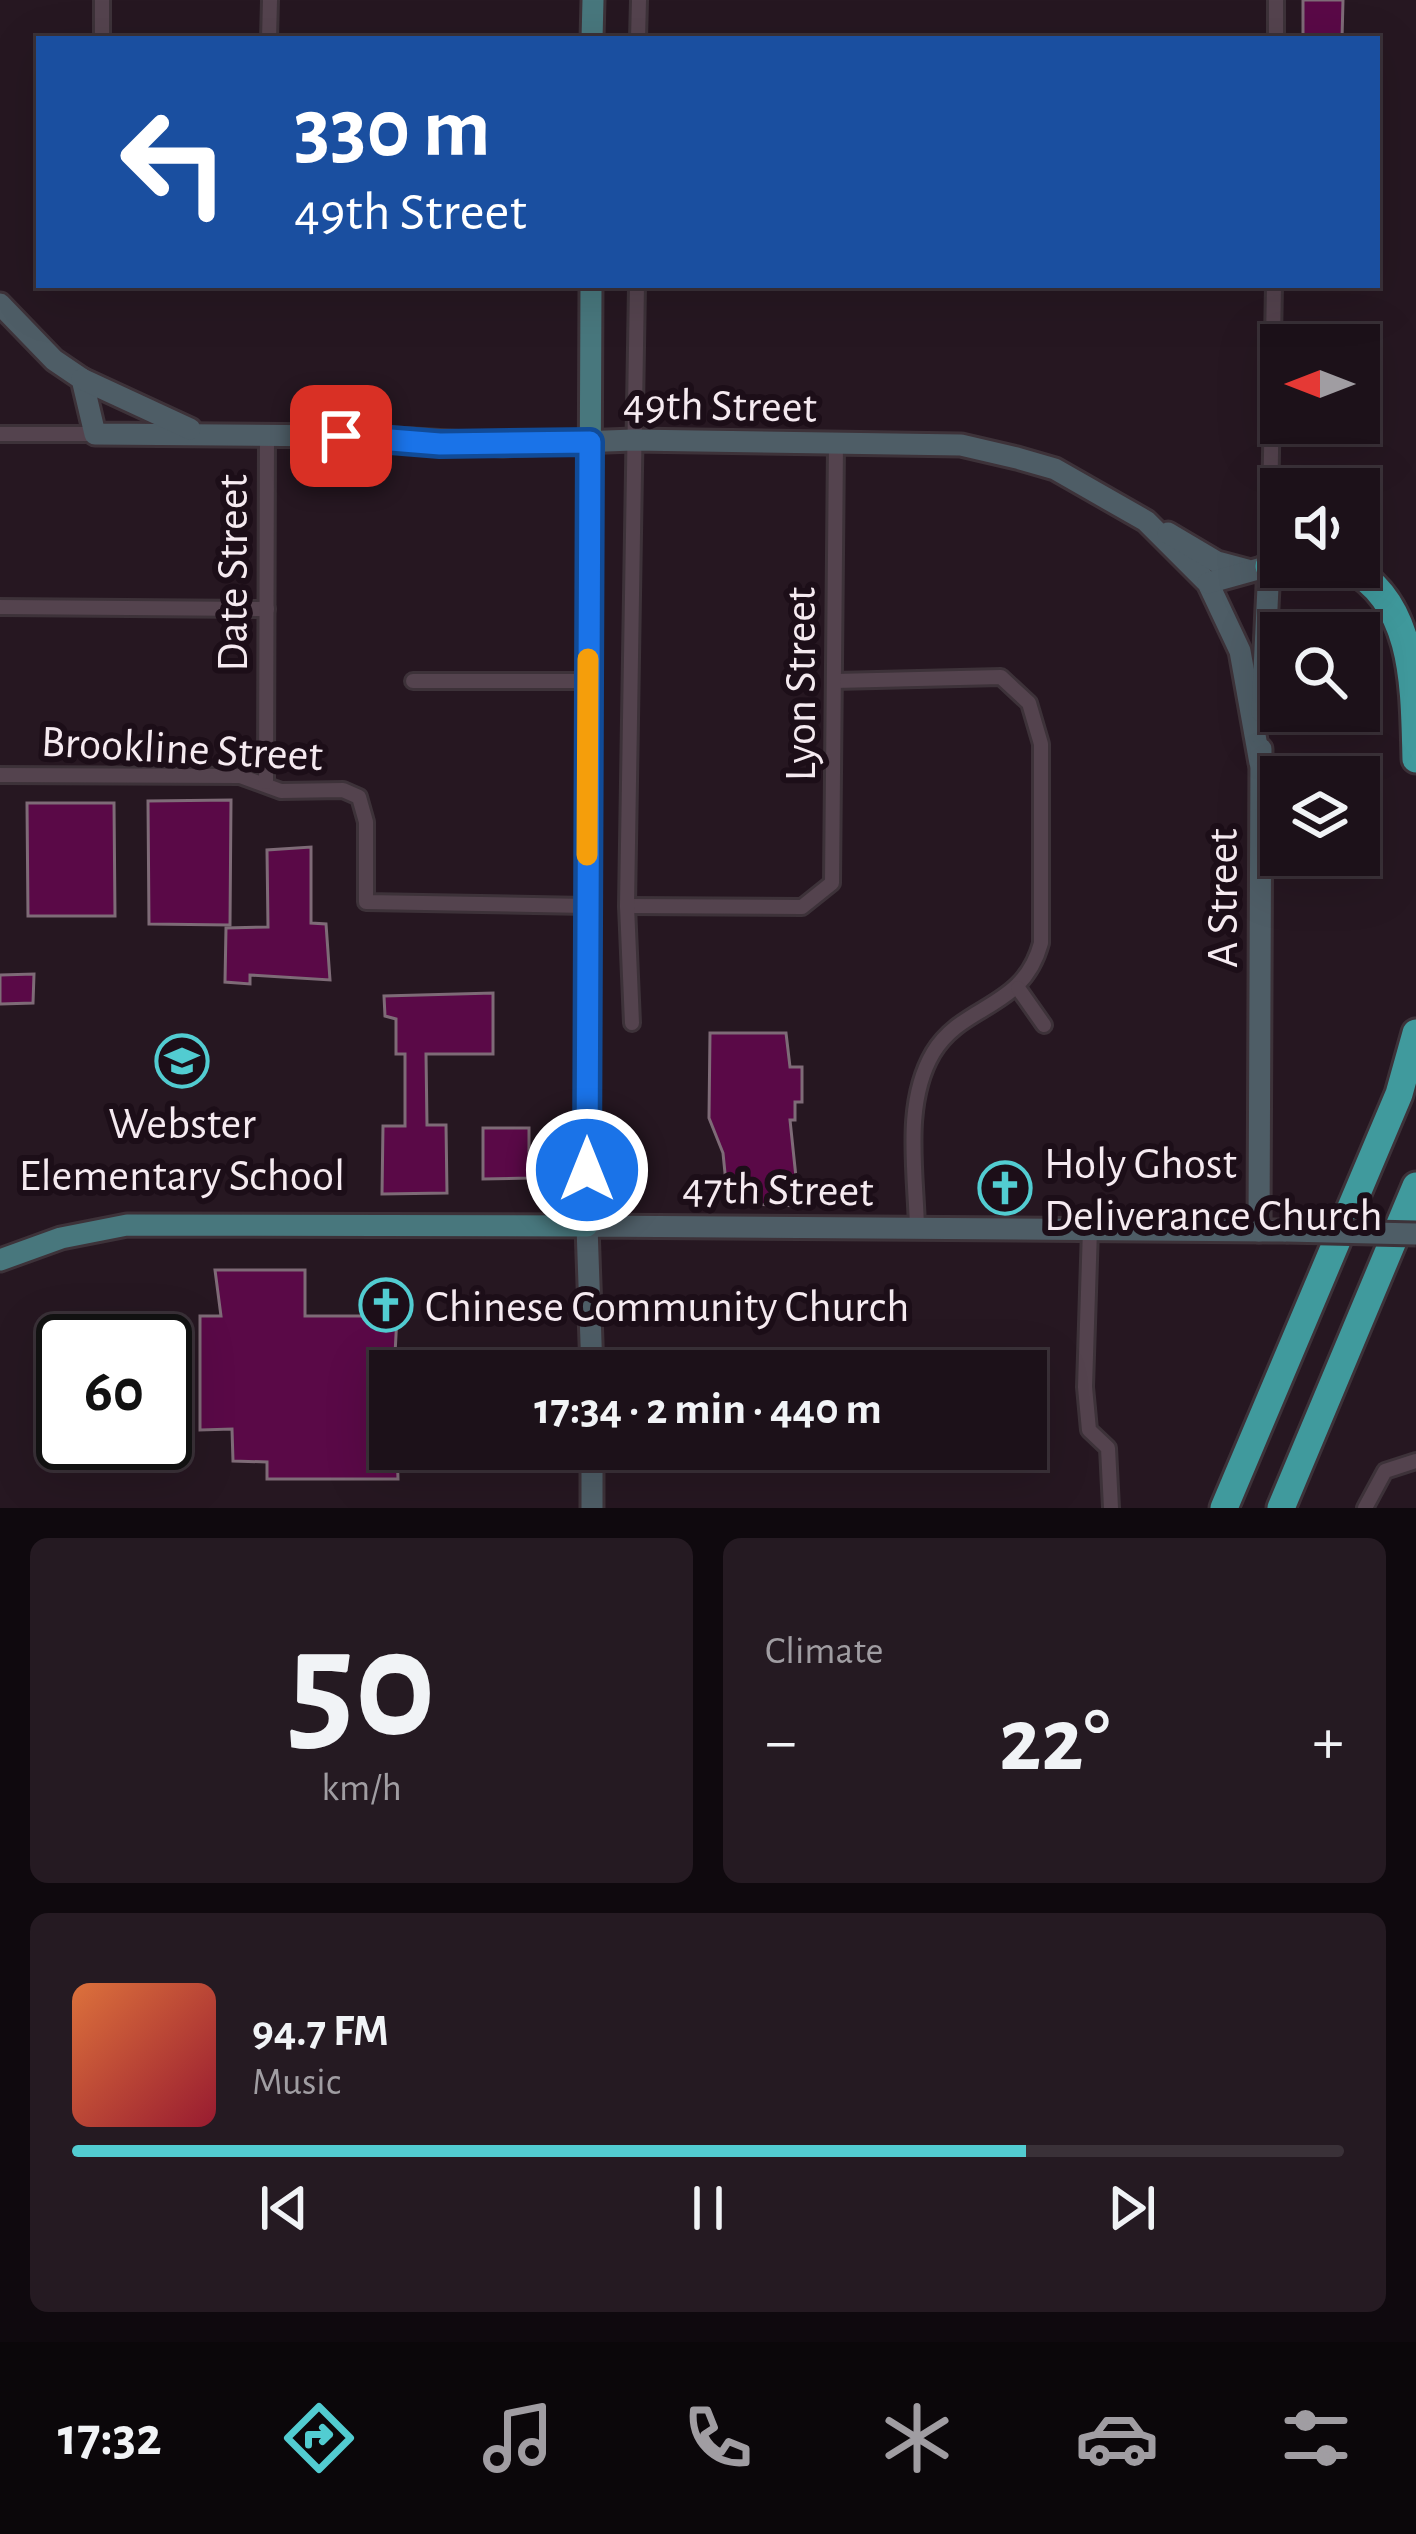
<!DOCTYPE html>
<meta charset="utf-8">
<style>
body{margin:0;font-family:"Alegreya Sans",sans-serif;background:#251a22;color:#f1f3f6;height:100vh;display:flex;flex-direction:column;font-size:45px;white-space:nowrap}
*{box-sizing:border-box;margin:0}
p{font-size:39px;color:#a09da2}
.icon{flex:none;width:66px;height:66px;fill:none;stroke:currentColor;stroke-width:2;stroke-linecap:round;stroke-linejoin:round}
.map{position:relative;height:1508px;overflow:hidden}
.sheet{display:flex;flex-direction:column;gap:30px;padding:30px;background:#0f090e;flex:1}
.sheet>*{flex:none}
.top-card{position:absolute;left:36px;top:36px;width:1344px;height:252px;border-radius:0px;box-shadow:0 12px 48px #0002,0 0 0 3px #3a3138;background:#1a4fa0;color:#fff;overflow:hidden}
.needle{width:78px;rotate:270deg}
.tools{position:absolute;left:1260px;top:324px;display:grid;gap:24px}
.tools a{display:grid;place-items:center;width:120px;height:120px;border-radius:0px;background:#1c1119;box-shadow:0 12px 48px #0002,0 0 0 3px #3a3138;font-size:60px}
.speed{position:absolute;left:36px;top:1314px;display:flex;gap:24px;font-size:60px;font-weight:700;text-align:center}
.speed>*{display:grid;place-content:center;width:156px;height:156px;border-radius:50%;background:#1c1119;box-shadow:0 12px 48px #0002,0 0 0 3px #3a3138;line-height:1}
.speed .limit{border:6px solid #111;border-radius:18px;background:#fff;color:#111}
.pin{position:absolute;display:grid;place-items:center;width:102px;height:102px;color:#fff;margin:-51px;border-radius:24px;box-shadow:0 6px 18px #0006}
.me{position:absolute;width:132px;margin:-66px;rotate:0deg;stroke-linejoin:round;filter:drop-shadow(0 0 9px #0008)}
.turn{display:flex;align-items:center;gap:42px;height:252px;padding:0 60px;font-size:54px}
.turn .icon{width:156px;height:156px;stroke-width:2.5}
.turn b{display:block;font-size:84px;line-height:102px}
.big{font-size:90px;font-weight:700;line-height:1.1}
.sheet .tile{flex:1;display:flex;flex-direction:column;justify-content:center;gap:18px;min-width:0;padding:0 42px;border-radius:18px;background:#251a22}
.sheet .dial{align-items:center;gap:0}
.dial b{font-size:156px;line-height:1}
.song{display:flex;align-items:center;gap:36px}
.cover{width:144px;height:144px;border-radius:18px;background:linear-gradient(135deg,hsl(20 70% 55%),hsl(350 70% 35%))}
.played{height:12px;border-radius:6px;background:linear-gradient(90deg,#52ccd1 75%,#3a3138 75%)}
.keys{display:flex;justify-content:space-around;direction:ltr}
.heat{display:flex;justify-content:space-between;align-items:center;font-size:66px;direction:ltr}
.sheet .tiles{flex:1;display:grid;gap:30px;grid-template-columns:1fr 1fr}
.tile:last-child{grid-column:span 2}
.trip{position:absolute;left:369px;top:1350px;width:678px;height:120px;border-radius:0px;background:#1c1119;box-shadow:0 12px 48px #0002,0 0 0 3px #3a3138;font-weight:700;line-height:120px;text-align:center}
.dock{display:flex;height:192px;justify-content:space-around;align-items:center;background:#0b070a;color:#a09da2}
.dock .icon{width:84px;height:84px}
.dock .current{color:#52ccd1}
.dock b{font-size:54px;color:#f1f3f6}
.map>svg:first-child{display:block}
.building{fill:#5a0947;stroke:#7e6b77;stroke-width:3}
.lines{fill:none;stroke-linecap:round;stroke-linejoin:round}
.street-casing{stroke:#3d3239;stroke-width:20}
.secondary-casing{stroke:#3d3239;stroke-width:27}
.primary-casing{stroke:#3d3239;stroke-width:27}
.highway-casing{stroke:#3d3239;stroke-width:33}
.street{stroke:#54434e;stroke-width:14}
.secondary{stroke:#4e5d66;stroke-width:21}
.primary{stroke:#48777d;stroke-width:21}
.highway{stroke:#409a9d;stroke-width:27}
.secondary-bridge-casing{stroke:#3d3239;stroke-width:27;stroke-linecap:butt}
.secondary-bridge{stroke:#4e5d66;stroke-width:21}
.route-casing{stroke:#114b97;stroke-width:30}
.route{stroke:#1a73e8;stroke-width:21}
.slow{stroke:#f59e0b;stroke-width:21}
.labels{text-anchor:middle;stroke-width:12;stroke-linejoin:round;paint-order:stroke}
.street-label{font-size:45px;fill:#f5eaf0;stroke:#1c0e18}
.poi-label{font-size:45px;fill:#f5eaf0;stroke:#1c0e18;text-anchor:start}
</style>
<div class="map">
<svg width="1416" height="1508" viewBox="0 0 1416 1508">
<rect width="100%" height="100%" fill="#261721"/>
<g class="building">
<polygon points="1303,0 1343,0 1342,39 1303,38"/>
<polygon points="231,800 230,925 149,924 148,801"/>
<polygon points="27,803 114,803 115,916 28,916"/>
<polygon points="311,847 311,923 326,924 330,980 250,975 250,984 225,982 226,928 268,927 267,850"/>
<polygon points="34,974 33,1003 0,1004 0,975"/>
<polygon points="493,993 493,1054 426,1054 427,1125 446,1125 447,1193 382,1194 383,1126 405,1126 405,1054 396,1054 396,1019 385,1016 384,996"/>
<polygon points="710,1033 786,1033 790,1067 802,1067 802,1102 795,1102 795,1120 790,1120 799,1206 728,1203 723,1153 709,1118"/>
<polygon points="483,1128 529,1128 529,1178 483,1179"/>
<polygon points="215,1270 305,1270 305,1316 397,1316 390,1449 397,1449 398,1479 267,1479 267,1462 233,1461 232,1429 200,1430 200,1316 221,1316"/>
</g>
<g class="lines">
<g class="street-casing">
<g id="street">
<polyline points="102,39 102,0"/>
<polyline points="269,39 270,0"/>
<polyline points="638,39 639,0"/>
<polyline points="1276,39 1276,0"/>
<polyline points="0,434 95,434"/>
<polyline points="1269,566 1274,285"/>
<polyline points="0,607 267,609"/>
<polyline points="413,681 588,681"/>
<path d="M835 681 1001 677 1029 703 1041 744V943C1023 1010 963 1003 933 1053 903 1104 916 1173 917 1229"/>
<polyline points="0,775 240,776 281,791 343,790 359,797 366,822 366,902 587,906"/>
<polyline points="266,782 267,436"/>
<polyline points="627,906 802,907 832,883 836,445"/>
<polyline points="1018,988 1044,1025"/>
<polyline points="632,1023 627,906 637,285"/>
<polyline points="1090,1229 1085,1387 1089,1430 1108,1448 1111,1508"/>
<polyline points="1365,1508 1385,1471 1416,1461"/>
</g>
</g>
<g class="secondary-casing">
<g id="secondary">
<polyline points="0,304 54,360 82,379 95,434 341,436 503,445 633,440 961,445 1017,458 1055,469 1146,521 1208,583 1240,651 1260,763"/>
<polyline points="82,379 190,429"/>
<polyline points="1168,533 1217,562 1247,570"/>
<polyline points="1208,583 1269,566 1262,712"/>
<polyline points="1259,1231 1261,749"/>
<polyline points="592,1371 587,1226 1286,1231"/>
<polyline points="592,1449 592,1508"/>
</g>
</g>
<g class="primary-casing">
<g id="primary">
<polyline points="592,39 593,0"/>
<polyline points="0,1260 61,1238 127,1225 587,1226 591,285"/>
</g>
</g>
<g class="highway-casing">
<g id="highway">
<polyline points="1269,566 1281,564"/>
<path d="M1348 567C1416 602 1414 688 1416 759"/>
<polyline points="1224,1508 1399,1094 1416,1033"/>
<polyline points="1281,1508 1416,1186"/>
</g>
</g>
<use href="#street" class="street"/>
<use href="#secondary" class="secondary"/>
<use href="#primary" class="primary"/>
<use href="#highway" class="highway"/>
<g class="secondary-bridge-casing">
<polyline id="secondary-bridge" points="1286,1231 1416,1234"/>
</g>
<use href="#secondary-bridge" class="secondary-bridge"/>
</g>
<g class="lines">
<g class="route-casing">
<polyline id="route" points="341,436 440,444 590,442 587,1170"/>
</g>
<use href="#route" class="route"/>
<polyline class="slow" points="587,855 588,659"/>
</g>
<defs>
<g id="school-ring" transform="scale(2.7)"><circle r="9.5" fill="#1c0e18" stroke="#52ccd1" stroke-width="1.5"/><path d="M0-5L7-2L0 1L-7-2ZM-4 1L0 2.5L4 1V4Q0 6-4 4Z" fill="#52ccd1"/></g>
<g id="church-ring" transform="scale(2.7)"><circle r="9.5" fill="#1c0e18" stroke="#52ccd1" stroke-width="1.5"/><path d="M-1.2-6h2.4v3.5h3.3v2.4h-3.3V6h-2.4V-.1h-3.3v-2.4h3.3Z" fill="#52ccd1"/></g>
</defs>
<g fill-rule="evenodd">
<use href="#school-ring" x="182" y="1061"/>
<use href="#church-ring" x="1005" y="1188"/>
<use href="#church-ring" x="386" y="1305"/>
</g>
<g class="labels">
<g class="street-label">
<text transform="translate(720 404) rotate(1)" y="16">49th Street</text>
<text transform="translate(231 573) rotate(-90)" y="16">Date Street</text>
<text transform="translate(799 684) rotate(-90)" y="16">Lyon Street</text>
<text transform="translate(182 747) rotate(3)" y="16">Brookline Street</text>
<text transform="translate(1221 898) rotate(-90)" y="16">A Street</text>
<text transform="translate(778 1188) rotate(1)" y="16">47th Street</text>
</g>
<g class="poi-label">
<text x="182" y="1138" text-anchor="middle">Webster<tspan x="182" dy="52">Elementary School</tspan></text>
<text x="1044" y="1178">Holy Ghost<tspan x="1044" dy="52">Deliverance Church</tspan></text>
<text x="425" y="1321">Chinese Community Church</text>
</g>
</g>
</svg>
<div class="tools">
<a><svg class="needle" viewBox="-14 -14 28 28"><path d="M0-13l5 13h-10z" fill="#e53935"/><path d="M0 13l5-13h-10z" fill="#a09da2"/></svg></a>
<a><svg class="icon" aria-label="sound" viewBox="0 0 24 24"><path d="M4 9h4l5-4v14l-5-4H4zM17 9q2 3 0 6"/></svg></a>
<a><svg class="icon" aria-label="search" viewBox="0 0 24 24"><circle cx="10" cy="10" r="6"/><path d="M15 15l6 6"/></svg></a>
<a><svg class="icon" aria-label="layers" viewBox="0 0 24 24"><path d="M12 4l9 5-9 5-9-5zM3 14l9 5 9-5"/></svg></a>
</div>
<div class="speed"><div class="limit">60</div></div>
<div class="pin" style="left:341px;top:436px;background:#d93025"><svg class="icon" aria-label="arrive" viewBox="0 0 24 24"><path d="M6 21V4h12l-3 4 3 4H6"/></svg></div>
<svg class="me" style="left:587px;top:1170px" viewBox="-20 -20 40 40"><circle r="17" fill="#1a73e8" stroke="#fff" stroke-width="3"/><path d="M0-11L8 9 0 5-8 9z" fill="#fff"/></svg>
<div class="trip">17:34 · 2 min · 440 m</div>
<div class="top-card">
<div class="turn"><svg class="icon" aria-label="left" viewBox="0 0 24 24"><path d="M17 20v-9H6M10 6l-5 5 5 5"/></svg><div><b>330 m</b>49th Street</div></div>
</div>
</div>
<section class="sheet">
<div class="tiles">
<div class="tile dial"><b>50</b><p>km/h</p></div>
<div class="tile"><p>Climate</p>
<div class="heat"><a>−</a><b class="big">22°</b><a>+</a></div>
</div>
<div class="tile">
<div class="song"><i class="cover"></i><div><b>94.7 FM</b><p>Music</p></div></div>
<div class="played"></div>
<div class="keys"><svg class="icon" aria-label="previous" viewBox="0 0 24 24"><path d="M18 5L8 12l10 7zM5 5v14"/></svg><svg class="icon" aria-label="pause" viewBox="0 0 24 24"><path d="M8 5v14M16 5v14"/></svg><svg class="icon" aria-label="next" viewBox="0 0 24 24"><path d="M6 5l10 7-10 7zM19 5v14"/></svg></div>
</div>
</div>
</section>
<nav class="dock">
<b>17:32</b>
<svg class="icon current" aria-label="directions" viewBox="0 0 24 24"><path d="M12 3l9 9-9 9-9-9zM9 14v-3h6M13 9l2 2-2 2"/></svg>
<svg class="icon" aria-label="music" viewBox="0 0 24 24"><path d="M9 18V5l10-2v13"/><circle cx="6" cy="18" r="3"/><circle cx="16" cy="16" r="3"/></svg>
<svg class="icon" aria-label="phone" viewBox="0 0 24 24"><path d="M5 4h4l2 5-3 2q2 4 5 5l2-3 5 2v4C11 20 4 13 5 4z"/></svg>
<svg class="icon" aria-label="climate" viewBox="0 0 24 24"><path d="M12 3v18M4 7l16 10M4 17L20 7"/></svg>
<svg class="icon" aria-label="car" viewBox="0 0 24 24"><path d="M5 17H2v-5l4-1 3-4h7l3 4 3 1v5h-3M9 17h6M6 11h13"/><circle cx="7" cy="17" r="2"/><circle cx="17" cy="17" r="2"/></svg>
<svg class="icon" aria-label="filters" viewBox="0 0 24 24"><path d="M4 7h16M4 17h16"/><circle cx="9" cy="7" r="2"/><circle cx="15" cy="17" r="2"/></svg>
</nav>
